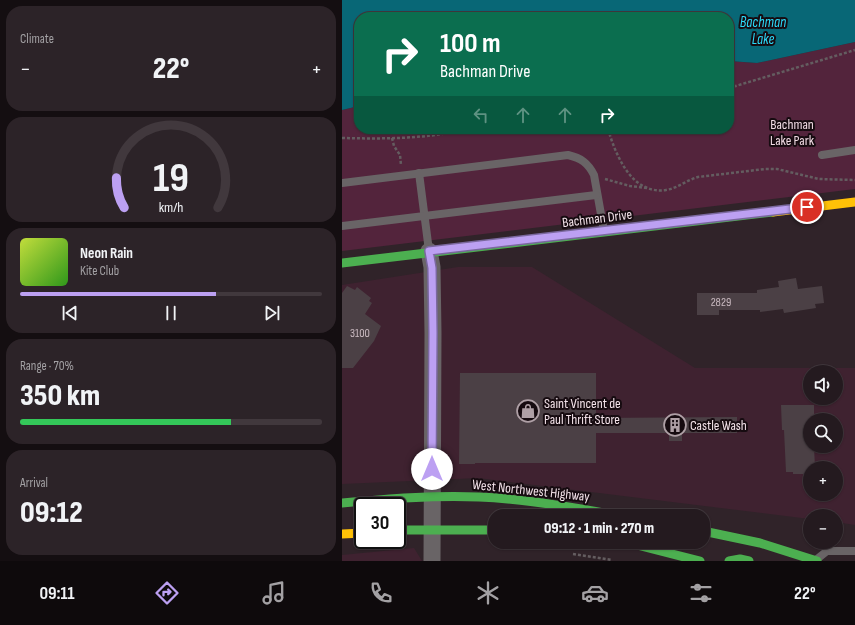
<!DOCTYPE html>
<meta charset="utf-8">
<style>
body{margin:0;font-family:"Sofia Sans Condensed",sans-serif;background:#2c2328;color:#f1f3f6;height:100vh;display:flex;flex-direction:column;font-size:15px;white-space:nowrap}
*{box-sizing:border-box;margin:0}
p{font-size:13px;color:#a3a1a4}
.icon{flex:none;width:22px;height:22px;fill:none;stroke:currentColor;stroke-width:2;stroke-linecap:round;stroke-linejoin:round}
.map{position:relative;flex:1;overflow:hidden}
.details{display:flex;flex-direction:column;gap:6px;padding:6px;background:#140e11;width:342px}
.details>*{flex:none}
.banner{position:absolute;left:12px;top:12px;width:380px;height:122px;border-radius:16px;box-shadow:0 1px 3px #0004,0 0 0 1px #41383d;background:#0b6e4f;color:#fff;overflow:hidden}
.buttons{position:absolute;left:461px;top:365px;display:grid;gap:8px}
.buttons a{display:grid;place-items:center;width:40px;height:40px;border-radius:50%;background:#241a1f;box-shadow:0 1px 3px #0004,0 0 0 1px #41383d;font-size:20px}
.speed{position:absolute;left:12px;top:497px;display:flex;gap:8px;font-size:20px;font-weight:700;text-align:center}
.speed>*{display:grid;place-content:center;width:52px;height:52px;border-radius:50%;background:#241a1f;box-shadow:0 1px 3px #0004,0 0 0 1px #41383d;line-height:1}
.speed .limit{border:2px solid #111;border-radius:6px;background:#fff;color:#111}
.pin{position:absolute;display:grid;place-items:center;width:34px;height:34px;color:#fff;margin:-17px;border:2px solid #fff;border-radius:50%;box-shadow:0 1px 4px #0007}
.me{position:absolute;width:44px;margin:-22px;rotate:0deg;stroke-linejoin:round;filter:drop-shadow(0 0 3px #0008)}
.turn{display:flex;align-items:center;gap:14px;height:84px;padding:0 20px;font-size:18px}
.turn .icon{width:52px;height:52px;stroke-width:2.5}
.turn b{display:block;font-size:28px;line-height:34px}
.lanes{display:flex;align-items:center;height:38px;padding:0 20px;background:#0003;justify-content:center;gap:20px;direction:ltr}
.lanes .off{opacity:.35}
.big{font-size:30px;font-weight:800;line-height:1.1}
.details .widget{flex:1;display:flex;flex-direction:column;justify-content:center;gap:6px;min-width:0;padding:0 14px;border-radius:16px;background:#2c2328}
.details .dial{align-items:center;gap:0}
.dial svg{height:104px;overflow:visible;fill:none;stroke:#41383d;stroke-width:7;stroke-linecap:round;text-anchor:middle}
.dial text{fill:#f1f3f6;stroke:none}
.song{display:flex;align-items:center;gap:12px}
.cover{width:48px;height:48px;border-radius:6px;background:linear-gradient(135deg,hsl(70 70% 55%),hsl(110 70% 35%))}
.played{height:4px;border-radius:2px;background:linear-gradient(90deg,#bca0f2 65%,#41383d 65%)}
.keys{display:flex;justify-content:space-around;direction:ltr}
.heat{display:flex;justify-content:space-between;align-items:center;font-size:22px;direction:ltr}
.charge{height:6px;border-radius:3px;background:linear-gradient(90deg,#34c759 70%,#41383d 0)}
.trip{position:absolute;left:146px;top:509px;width:222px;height:40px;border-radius:16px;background:#241a1f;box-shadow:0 1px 3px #0004,0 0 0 1px #41383d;font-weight:800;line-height:40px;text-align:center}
.tab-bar{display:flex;height:64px;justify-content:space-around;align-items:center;background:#0e0a0c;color:#a3a1a4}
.tab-bar .icon{width:28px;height:28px}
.tab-bar .on{color:#bca0f2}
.tab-bar b{font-size:18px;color:#f1f3f6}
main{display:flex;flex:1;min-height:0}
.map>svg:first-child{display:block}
.built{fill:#3f2230;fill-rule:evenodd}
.green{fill:#53243c}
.water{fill:#086776}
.building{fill:#4b4045}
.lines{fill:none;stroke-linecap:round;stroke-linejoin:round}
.path{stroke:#645d60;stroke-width:2.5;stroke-dasharray:3 2;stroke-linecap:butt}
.lane{stroke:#696466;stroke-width:8}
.street{stroke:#696466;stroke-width:17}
.fast{stroke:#4caf50;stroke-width:9}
.slow{stroke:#ffc107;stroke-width:9}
.route-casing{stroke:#7a689d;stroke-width:10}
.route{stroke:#bca0f2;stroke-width:7}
.labels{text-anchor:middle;stroke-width:4;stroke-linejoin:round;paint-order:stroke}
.number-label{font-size:12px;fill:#cabac1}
.park-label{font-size:14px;fill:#f2dce5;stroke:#160b10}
.street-label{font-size:14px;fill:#f4e3ea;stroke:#160b10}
.poi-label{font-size:14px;fill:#f4e3ea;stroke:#160b10;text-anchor:start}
.water-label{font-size:15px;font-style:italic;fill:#2bdbf9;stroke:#160b10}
</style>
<main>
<section class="details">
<div class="widget"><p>Climate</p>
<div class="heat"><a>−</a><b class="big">22°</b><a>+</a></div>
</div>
<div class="widget dial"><svg viewBox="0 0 100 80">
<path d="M14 69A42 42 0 1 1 86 69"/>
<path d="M14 69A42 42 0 0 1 8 46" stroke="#bca0f2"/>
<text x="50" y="56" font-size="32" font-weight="700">19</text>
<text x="50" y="72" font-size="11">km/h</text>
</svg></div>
<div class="widget">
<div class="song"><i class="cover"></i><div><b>Neon Rain</b><p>Kite Club</p></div></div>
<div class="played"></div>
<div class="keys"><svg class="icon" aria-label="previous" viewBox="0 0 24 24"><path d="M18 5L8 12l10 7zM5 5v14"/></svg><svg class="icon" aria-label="pause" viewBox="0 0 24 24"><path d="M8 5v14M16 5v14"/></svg><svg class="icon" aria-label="next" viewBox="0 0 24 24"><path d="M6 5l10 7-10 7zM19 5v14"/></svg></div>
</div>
<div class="widget"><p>Range · 70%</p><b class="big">350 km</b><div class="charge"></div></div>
<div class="widget"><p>Arrival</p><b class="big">09:12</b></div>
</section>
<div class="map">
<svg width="513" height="561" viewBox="0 0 513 561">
<rect width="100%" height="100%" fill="#302329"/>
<g class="built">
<path d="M116 267H190L353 368H513V525L494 522V516H468V519L136 478 0 484V285ZM468 372H494V398H468ZM468 420H494V446H468ZM468 468H494V494H468Z"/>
<polygon points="72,548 80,561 0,561 0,555"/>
</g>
<polygon class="green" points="513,42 513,189 0,251 0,110 17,106 17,129 387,129 387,61 415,63"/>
<polygon class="water" points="0,0 513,0 513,42 415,63 387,61 387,17 17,17 17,106 0,110"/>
<g class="building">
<polygon points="454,278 456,289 480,286 482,303 473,304 474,308 442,313 441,309 418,312 418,310 377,310 377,315 355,315 355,293 415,293 415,290 437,287 436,281"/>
<polygon points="5,286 13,290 15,287 29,298 27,301 30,303 23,314 39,326 32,341 11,368 0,368 0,293"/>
<polygon points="118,373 254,373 254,418 395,417 395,433 340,433 340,441 327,441 327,433 254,433 254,463 133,463 133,464 117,464"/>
<polygon points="439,405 472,405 472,420 468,420 468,446 472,446 473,468 468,468 467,474 451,474 451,472 444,472 442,430 440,430"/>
</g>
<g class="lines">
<g class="path">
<polyline points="387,88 513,50"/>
<path d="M266 129C274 156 290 195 324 190 336 188 345 180 356 177L423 169H435L477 179 513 180"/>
<path d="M0 138C42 139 85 139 126 129"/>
<polyline points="50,138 52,146 58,155 59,165"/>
<polyline points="263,179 288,186 305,188"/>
<polyline points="231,554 270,560"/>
</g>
<g class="lane">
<polyline points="480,155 513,150"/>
<polyline points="77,173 87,251"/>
<path d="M0 183 226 155C239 158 246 163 252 175L262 231"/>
<polyline points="0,226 254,195"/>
<polyline points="475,559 485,551 513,551"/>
</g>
<polyline class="street" points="87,251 90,267 91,333 90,561"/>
<g class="fast">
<polyline points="0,263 431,212"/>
<path d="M0 503C45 499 91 495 137 497 184 499 231 507 278 516"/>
<polyline points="55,530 153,530"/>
<polyline points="361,531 418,543 475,561"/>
<polyline points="275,542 295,545 358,561"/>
<polyline points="387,561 398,559 407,561"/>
</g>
<g class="slow">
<polyline points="431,212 513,202"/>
<polyline points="0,534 21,533"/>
</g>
</g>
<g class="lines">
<g class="route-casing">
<polyline id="route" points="90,469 91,333 90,268 87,251 465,207"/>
</g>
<use href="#route" class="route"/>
</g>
<defs>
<g id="shop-ring" transform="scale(1.15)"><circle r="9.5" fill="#160b10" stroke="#afa0a6" stroke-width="1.5"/><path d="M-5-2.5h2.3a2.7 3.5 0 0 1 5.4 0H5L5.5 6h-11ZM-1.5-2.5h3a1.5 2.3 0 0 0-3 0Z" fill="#afa0a6"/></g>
<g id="building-ring" transform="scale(1.15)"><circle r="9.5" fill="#160b10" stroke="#afa0a6" stroke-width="1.5"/><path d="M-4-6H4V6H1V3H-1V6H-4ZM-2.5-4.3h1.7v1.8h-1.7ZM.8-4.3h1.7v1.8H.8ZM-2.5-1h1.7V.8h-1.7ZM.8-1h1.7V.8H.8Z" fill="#afa0a6"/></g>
</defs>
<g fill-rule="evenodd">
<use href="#shop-ring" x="186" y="411"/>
<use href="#building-ring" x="333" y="425"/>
</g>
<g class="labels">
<g class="number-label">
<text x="379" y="306">2829</text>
<text x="18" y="337">3100</text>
</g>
<g class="park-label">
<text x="450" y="129">Bachman<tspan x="450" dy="16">Lake Park</tspan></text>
</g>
<g class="street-label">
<text transform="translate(255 218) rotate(-7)" y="5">Bachman Drive</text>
<text transform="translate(189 490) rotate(6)" y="5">West Northwest Highway</text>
</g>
<g class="poi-label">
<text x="202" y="408">Saint Vincent de<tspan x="202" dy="16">Paul Thrift Store</tspan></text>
<text x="348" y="430">Castle Wash</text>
</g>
<g class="water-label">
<text x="421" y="27">Bachman<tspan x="421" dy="17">Lake</tspan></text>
</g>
</g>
</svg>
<div class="buttons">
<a><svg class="icon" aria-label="sound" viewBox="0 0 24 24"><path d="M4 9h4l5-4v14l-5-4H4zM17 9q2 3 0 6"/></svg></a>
<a><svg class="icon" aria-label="search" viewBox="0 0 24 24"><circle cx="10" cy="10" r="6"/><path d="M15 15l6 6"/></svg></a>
<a>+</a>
<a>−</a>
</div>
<div class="speed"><div class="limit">30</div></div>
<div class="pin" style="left:465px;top:207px;background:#d93025"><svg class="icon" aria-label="arrive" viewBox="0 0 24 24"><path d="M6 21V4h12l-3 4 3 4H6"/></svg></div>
<svg class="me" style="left:90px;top:469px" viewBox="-20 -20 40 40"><circle r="19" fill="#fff"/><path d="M0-13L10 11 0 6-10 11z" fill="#bca0f2"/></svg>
<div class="trip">09:12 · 1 min · 270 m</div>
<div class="banner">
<div class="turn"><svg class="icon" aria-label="right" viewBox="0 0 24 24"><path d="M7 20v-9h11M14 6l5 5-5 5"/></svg><div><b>100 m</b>Bachman Drive</div></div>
<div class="lanes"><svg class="icon off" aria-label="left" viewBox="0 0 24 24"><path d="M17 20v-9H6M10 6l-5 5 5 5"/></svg><svg class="icon off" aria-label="ahead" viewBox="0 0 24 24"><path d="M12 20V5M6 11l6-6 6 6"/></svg><svg class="icon off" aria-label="ahead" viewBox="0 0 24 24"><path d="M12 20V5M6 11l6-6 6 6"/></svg><svg class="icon" aria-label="right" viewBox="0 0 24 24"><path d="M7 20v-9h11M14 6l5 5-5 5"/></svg></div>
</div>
</div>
</main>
<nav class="tab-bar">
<b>09:11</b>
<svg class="icon on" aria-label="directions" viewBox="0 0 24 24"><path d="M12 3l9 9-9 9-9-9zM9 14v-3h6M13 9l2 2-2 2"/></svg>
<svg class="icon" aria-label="music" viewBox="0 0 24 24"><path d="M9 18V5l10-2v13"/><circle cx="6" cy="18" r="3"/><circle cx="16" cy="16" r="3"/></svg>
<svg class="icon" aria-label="phone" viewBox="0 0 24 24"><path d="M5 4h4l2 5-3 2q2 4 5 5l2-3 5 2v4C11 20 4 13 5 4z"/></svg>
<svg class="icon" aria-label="climate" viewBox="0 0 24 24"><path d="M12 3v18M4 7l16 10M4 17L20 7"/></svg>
<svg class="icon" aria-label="car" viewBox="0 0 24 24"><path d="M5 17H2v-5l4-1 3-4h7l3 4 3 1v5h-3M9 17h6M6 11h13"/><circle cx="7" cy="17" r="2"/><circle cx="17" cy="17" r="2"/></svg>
<svg class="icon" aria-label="filters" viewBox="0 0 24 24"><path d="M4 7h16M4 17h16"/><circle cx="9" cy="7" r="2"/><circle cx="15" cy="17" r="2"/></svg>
<b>22°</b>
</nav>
